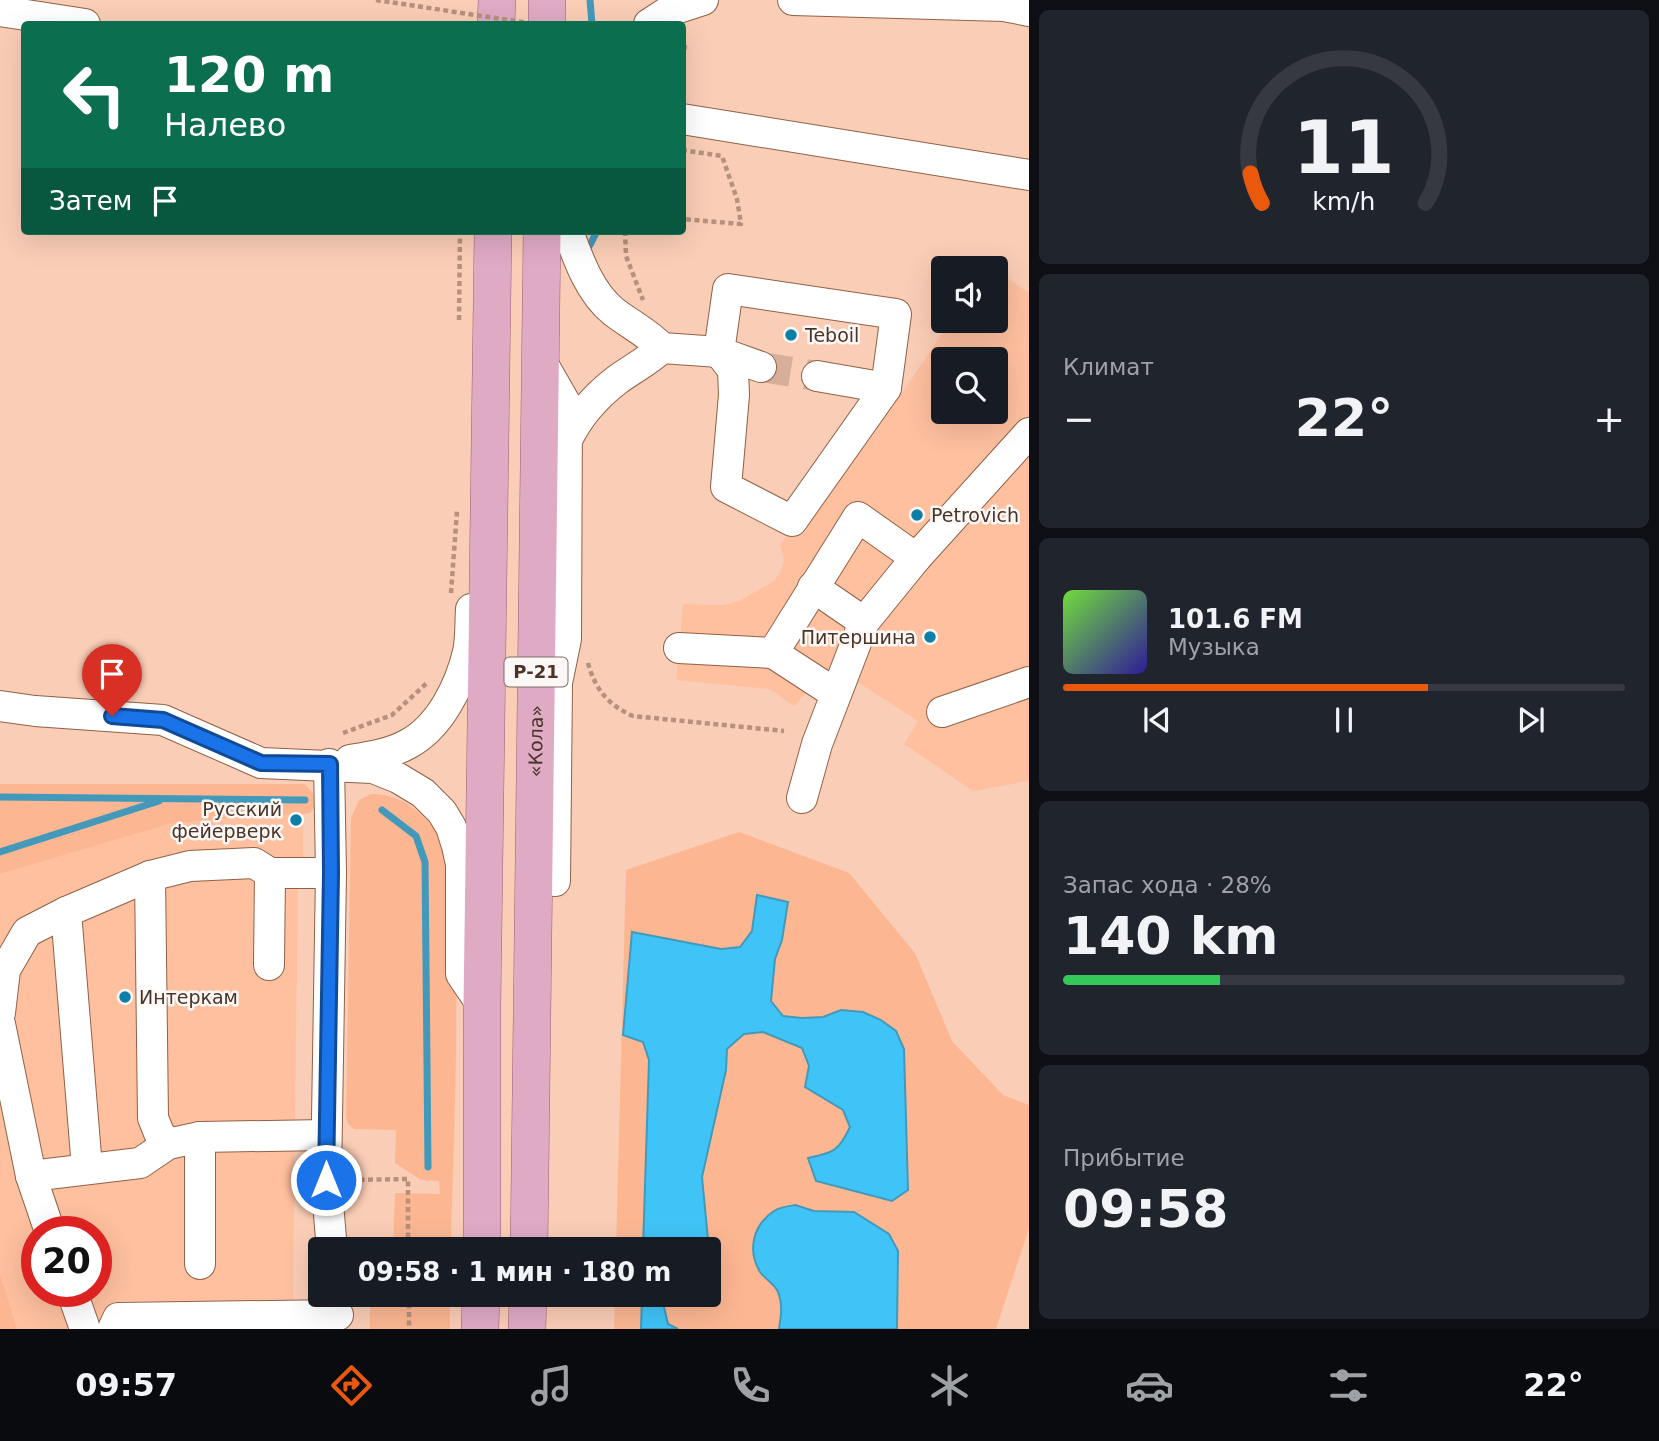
<!DOCTYPE html>
<html lang="ru">
<meta charset="utf-8">
<style>
body{margin:0;font-family:"DejaVu Sans",sans-serif;background:#20242c;color:#f1f3f6;height:100vh;display:flex;flex-direction:column;font-size:26px;white-space:nowrap}
*{box-sizing:border-box;margin:0}
p{font-size:23px;color:#9ea1a6}
.icon{flex:none;width:38px;height:38px;fill:none;stroke:currentColor;stroke-width:2;stroke-linecap:round;stroke-linejoin:round}
.map{position:relative;flex:1;overflow:hidden}
.panel{display:flex;flex-direction:column;gap:10px;padding:10px;background:#0d0f14;width:630px}
.panel>*{flex:none}
.banner{position:absolute;left:21px;top:21px;width:665px;height:214px;border-radius:7px;box-shadow:0 7px 28px #0002;background:#0b6e4f;color:#fff;overflow:hidden}
.fabs{position:absolute;left:931px;top:256px;display:grid;gap:14px}
.fabs a{display:grid;place-items:center;width:77px;height:77px;border-radius:7px;background:#171b24;box-shadow:0 7px 28px #0002;font-size:35px}
.speed{position:absolute;left:21px;top:1216px;display:flex;gap:14px;font-size:35px;font-weight:700;text-align:center}
.speed>*{display:grid;place-content:center;width:91px;height:91px;border-radius:50%;background:#171b24;box-shadow:0 7px 28px #0002;line-height:1}
.speed .limit{border:10px solid #d22;background:#fff;color:#111}
.pin{position:absolute;display:grid;place-items:center;width:60px;height:60px;color:#fff;margin:-72px -30px;border-radius:50% 50% 50% 0;rotate:-45deg;box-shadow:0 0 7px #0007}
.pin .icon{rotate:45deg}
.me{position:absolute;width:77px;margin:-38px;rotate:0deg;stroke-linejoin:round;filter:drop-shadow(0 0 5px #0008)}
.turn{display:flex;align-items:center;gap:24px;height:147px;padding:0 28px;font-size:32px}
.turn .icon{width:91px;height:91px;stroke-width:2.5}
.turn b{display:block;font-size:49px;line-height:60px}
.then{display:flex;align-items:center;height:66px;padding:0 28px;background:#0003;gap:14px;font-size:26px}
.big{font-size:52px;font-weight:800;line-height:1.1}
.panel .widget{flex:1;display:flex;flex-direction:column;justify-content:center;gap:10px;min-width:0;padding:0 24px;border-radius:10px;background:#20242c}
.panel .dial{align-items:center;gap:0}
.dial svg{height:182px;overflow:visible;fill:none;stroke:#363941;stroke-width:7;stroke-linecap:round;text-anchor:middle}
.dial text{fill:#f1f3f6;stroke:none}
.song{display:flex;align-items:center;gap:21px}
.cover{width:84px;height:84px;border-radius:10px;background:linear-gradient(135deg,hsl(100 70% 55%),hsl(250 70% 35%))}
.played{height:7px;border-radius:4px;background:linear-gradient(90deg,#ea580c 65%,#363941 65%)}
.keys{display:flex;justify-content:space-around;direction:ltr}
.heat{display:flex;justify-content:space-between;align-items:center;font-size:38px;direction:ltr}
.charge{height:10px;border-radius:5px;background:linear-gradient(90deg,#34c759 28%,#363941 0)}
.trip{position:absolute;left:308px;top:1237px;width:413px;height:70px;border-radius:7px;background:#171b24;box-shadow:0 7px 28px #0002;font-weight:800;line-height:70px;text-align:center}
.tab-bar{display:flex;height:112px;justify-content:space-around;align-items:center;background:#090b0e;color:#9ea1a6}
.tab-bar .icon{width:49px;height:49px}
.tab-bar .current{color:#ea580c}
.tab-bar b{font-size:32px;color:#f1f3f6}
main{display:flex;flex:1;min-height:0}
.map>svg:first-child{display:block}
.built{fill:#fec09f;fill-rule:evenodd}
.green{fill:#fcb792}
.water{fill:#40c4f8;stroke:#4399ba;stroke-width:2}
.lines{fill:none;stroke-linecap:round;stroke-linejoin:round}
.stream{stroke:#4399ba;stroke-width:7}
.minor-tunnel{stroke:#d7ae9a;stroke-width:30;stroke-dasharray:30 15;stroke-linecap:butt}
.minor-casing{stroke:#916146;stroke-width:32}
.major-casing{stroke:#9c5c74;stroke-width:38}
.path{stroke:#b5917e;stroke-width:4.5;stroke-dasharray:5 3.5;stroke-linecap:butt}
.minor{stroke:#fff;stroke-width:30}
.major{stroke:#dfaac4;stroke-width:37}
.path-bridge{stroke:#b5917e;stroke-width:4.5;stroke-dasharray:5 3.5;stroke-linecap:butt}
.route-casing{stroke:#114b97;stroke-width:18}
.route{stroke:#1a73e8;stroke-width:12}
.poi-dot{fill:#0e80a7;stroke:#fdf8f5;stroke-width:2.5}
.labels{text-anchor:middle;stroke-width:5;stroke-linejoin:round;paint-order:stroke}
.shield{fill:#fdf8f5;stroke:#7f6f66;stroke-width:2}
.shield-label{font-size:18px;font-weight:bold;fill:#493428}
.poi-label{font-size:19px;fill:#493428;stroke:#fdf8f5;text-anchor:start}
.street-label{font-size:19px;fill:#493428;stroke:#fdf8f5}
</style>
<main>
<div class="map">
<svg width="1029" height="1329" viewBox="0 0 1029 1329">
<rect width="100%" height="100%" fill="#facdb6"/>
<g class="built">
<path d="M996 270 1029 293V781L973 791 904 744 918 721 831 665 794 706 769 689 676 680 683 604 724 605 741 600 774 581 781 571 784 561 780 544 832 486 900 396 951 320H996ZM943 359H996V411H943Z"/>
<path d="M279 814H303V861L298 873 293 1300 119 1301 102 1329H17L0 1273V874L169 824ZM37 1232H96V1292H37Z"/>
</g>
<g class="green">
<polygon points="0,784 305,784 313,793 317,804 310,813 303,814 279,814 169,824 0,874"/>
<path d="M371 794C408 792 441 828 452 861 457 878 455 916 455 935 459 1040 453 1145 451 1249H393L395 1193 440 1194 439 1181 421 1180 395 1163 396 1130 354 1129 348 1124 346 1117 351 818 359 800Z"/>
<polygon points="739,832 849,873 915,953 952,1041 1003,1095 1029,1105 1029,1228 996,1329 614,1329 615,1295 709,1295 709,1250 616,1249 626,870"/>
<polygon points="0,1273 17,1329 0,1329"/>
<rect x="370" y="1295" width="80" height="34"/>
</g>
<g class="water">
<path d="M757 895 788 902 782 940 775 959 771 1001 783 1016 802 1018 823 1017 841 1010 863 1012 881 1020 896 1031 904 1049 908 1190 892 1201 816 1181 808 1158C833 1153 839 1151 850 1127L843 1110 805 1087 809 1066 802 1048 763 1032 744 1034 727 1049 726 1070 702 1177 709 1250 643 1249 649 1060 643 1042 623 1035 632 932 721 949 740 947 752 931Z"/>
<path d="M795 1205 814 1211 854 1212 889 1234 898 1251 897 1329H779C781 1317 783 1304 778 1292 775 1284 765 1279 760 1272 747 1250 753 1225 774 1211 780 1207 789 1206 795 1205Z"/>
<polygon points="642,1295 667,1295 663,1303 668,1324 678,1329 641,1329"/>
</g>
<g class="lines">
<g class="stream">
<polyline points="590,0 592,24"/>
<polyline points="590,245 597,231"/>
<polyline points="0,797 305,800"/>
<polyline points="382,810 416,836 425,862 428,1167"/>
<polyline points="0,852 159,801"/>
</g>
<polyline class="minor-tunnel" points="761,367 817,376"/>
<g class="minor-casing">
<g id="minor">
<polyline points="793,0 1004,6 1029,11"/>
<polyline points="0,11 85,24"/>
<polyline points="649,24 669,11 703,0"/>
<polyline points="682,119 1029,175"/>
<path d="M568 231C578 259 590 293 614 312 631 325 648 333 662 348L719 352 761 367"/>
<polygon points="728,289 896,314 886,388 792,521 726,487 734,395 733,370 719,352"/>
<polyline points="540,359 567,406 566,639 557,683 555,881"/>
<polyline points="817,376 886,388"/>
<path d="M567 440C578 417 596 396 617 380 632 369 648 361 662 348"/>
<polyline points="916,558 1029,433"/>
<polyline points="813,587 864,622"/>
<polyline points="679,648 773,653"/>
<polyline points="0,706 35,711 163,720 261,763 373,768 398,778 423,793 442,812 451,827 457,846 461,864 461,974 482,1005"/>
<polyline points="942,712 1029,682"/>
<path d="M350 760C369 757 390 754 408 744 440 727 460 686 468 652 471 638 470 623 471 609"/>
<polyline points="329,764 331,873 326,1180 332,1250"/>
<polyline points="802,798 817,744 864,622 916,558 858,517 773,653 836,694"/>
<polyline points="150,876 153,1118 159,1133 168,1144"/>
<polyline points="66,912 87,1168"/>
<polyline points="269,965 270,873"/>
<polyline points="0,1013 5,970 27,932 66,912 150,876 190,866 254,863 270,873 331,873"/>
<polyline points="0,1024 31,1176 50,1232"/>
<polyline points="200,1137 200,1264"/>
<polyline points="31,1176 140,1163 168,1144 200,1137 326,1135"/>
<polyline points="72,1292 84,1326"/>
<polyline points="113,1329 118,1318 338,1315"/>
</g>
</g>
<g class="major-casing">
<g id="major">
<polyline points="496,24 497,0"/>
<polyline points="547,24 547,0"/>
<polyline points="482,1250 482,1005 493,231"/>
<path id="s1" d="M529 1250 542 231"/>
<polyline points="480,1329 481,1295"/>
<polyline points="527,1329 528,1295"/>
</g>
</g>
<g class="path">
<polyline points="682,47 689,48"/>
<polyline points="682,150 722,156 737,199 741,224 682,219"/>
<polyline points="625,231 626,256 643,300"/>
<polyline points="459,320 460,231"/>
<polyline points="451,593 457,511"/>
<path d="M588 663C595 689 608 705 633 716L784 731"/>
<polyline points="343,733 392,715 427,683"/>
<polyline points="351,1180 408,1179 408,1250"/>
<polyline points="409,1295 409,1329"/>
</g>
<use href="#minor" class="minor"/>
<use href="#major" class="major"/>
<polyline class="path-bridge" points="376,0 535,24"/>
</g>
<g class="lines">
<g class="route-casing">
<polyline id="route" points="112,716 163,720 261,763 330,764 331,873 326,1180"/>
</g>
<use href="#route" class="route"/>
</g>
<g class="poi-dot">
<circle cx="791" cy="335" r="7"/>
<circle cx="917" cy="515" r="7"/>
<circle cx="930" cy="637" r="7"/>
<circle cx="296" cy="820" r="7"/>
<circle cx="125" cy="997" r="7"/>
</g>
<g class="labels">
<rect class="shield" x="504.5" y="657.5" width="63" height="29" rx="5"/>
<g class="shield-label">
<text x="536" y="678">Р-21</text>
</g>
<g class="poi-label">
<text x="805" y="342">Teboil</text>
<text x="931" y="522">Petrovich</text>
<text x="916" y="644" text-anchor="end">Питершина</text>
<text x="282" y="816" text-anchor="end">Русский<tspan x="282" dy="22">фейерверк</tspan></text>
<text x="139" y="1004">Интеркам</text>
</g>
<g class="street-label">
<text dy="7" stroke="none"><textPath href="#s1" startOffset="509">«Кола»</textPath></text>
</g>
</g>
</svg>
<div class="fabs">
<a><svg class="icon" aria-label="sound" viewBox="0 0 24 24"><path d="M4 9h4l5-4v14l-5-4H4zM17 9q2 3 0 6"/></svg></a>
<a><svg class="icon" aria-label="search" viewBox="0 0 24 24"><circle cx="10" cy="10" r="6"/><path d="M15 15l6 6"/></svg></a>
</div>
<div class="speed"><div class="limit">20</div></div>
<div class="pin" style="left:112px;top:716px;background:#d93025"><svg class="icon" aria-label="arrive" viewBox="0 0 24 24"><path d="M6 21V4h12l-3 4 3 4H6"/></svg></div>
<svg class="me" style="left:326px;top:1180px" viewBox="-20 -20 40 40"><circle r="17" fill="#1a73e8" stroke="#fff" stroke-width="3"/><path d="M0-11L8 9 0 5-8 9z" fill="#fff"/></svg>
<div class="trip">09:58 · 1 мин · 180 m</div>
<div class="banner">
<div class="turn"><svg class="icon" aria-label="left" viewBox="0 0 24 24"><path d="M17 20v-9H6M10 6l-5 5 5 5"/></svg><div><b>120 m</b>Налево</div></div>
<div class="then">Затем<svg class="icon" aria-label="arrive" viewBox="0 0 24 24"><path d="M6 21V4h12l-3 4 3 4H6"/></svg></div>
</div>
</div>
<section class="panel">
<div class="widget dial"><svg viewBox="0 0 100 80">
<path d="M14 69A42 42 0 1 1 86 69"/>
<path d="M14 69A42 42 0 0 1 9 56" stroke="#ea580c"/>
<text x="50" y="56" font-size="32" font-weight="700">11</text>
<text x="50" y="72" font-size="11">km/h</text>
</svg></div>
<div class="widget"><p>Климат</p>
<div class="heat"><a>−</a><b class="big">22°</b><a>+</a></div>
</div>
<div class="widget">
<div class="song"><i class="cover"></i><div><b>101.6 FM</b><p>Музыка</p></div></div>
<div class="played"></div>
<div class="keys"><svg class="icon" aria-label="previous" viewBox="0 0 24 24"><path d="M18 5L8 12l10 7zM5 5v14"/></svg><svg class="icon" aria-label="pause" viewBox="0 0 24 24"><path d="M8 5v14M16 5v14"/></svg><svg class="icon" aria-label="next" viewBox="0 0 24 24"><path d="M6 5l10 7-10 7zM19 5v14"/></svg></div>
</div>
<div class="widget"><p>Запас хода · 28%</p><b class="big">140 km</b><div class="charge"></div></div>
<div class="widget"><p>Прибытие</p><b class="big">09:58</b></div>
</section>
</main>
<nav class="tab-bar">
<b>09:57</b>
<svg class="icon current" aria-label="directions" viewBox="0 0 24 24"><path d="M12 3l9 9-9 9-9-9zM9 14v-3h6M13 9l2 2-2 2"/></svg>
<svg class="icon" aria-label="music" viewBox="0 0 24 24"><path d="M9 18V5l10-2v13"/><circle cx="6" cy="18" r="3"/><circle cx="16" cy="16" r="3"/></svg>
<svg class="icon" aria-label="phone" viewBox="0 0 24 24"><path d="M5 4h4l2 5-3 2q2 4 5 5l2-3 5 2v4C11 20 4 13 5 4z"/></svg>
<svg class="icon" aria-label="climate" viewBox="0 0 24 24"><path d="M12 3v18M4 7l16 10M4 17L20 7"/></svg>
<svg class="icon" aria-label="car" viewBox="0 0 24 24"><path d="M5 17H2v-5l4-1 3-4h7l3 4 3 1v5h-3M9 17h6M6 11h13"/><circle cx="7" cy="17" r="2"/><circle cx="17" cy="17" r="2"/></svg>
<svg class="icon" aria-label="filters" viewBox="0 0 24 24"><path d="M4 7h16M4 17h16"/><circle cx="9" cy="7" r="2"/><circle cx="15" cy="17" r="2"/></svg>
<b>22°</b>
</nav>
